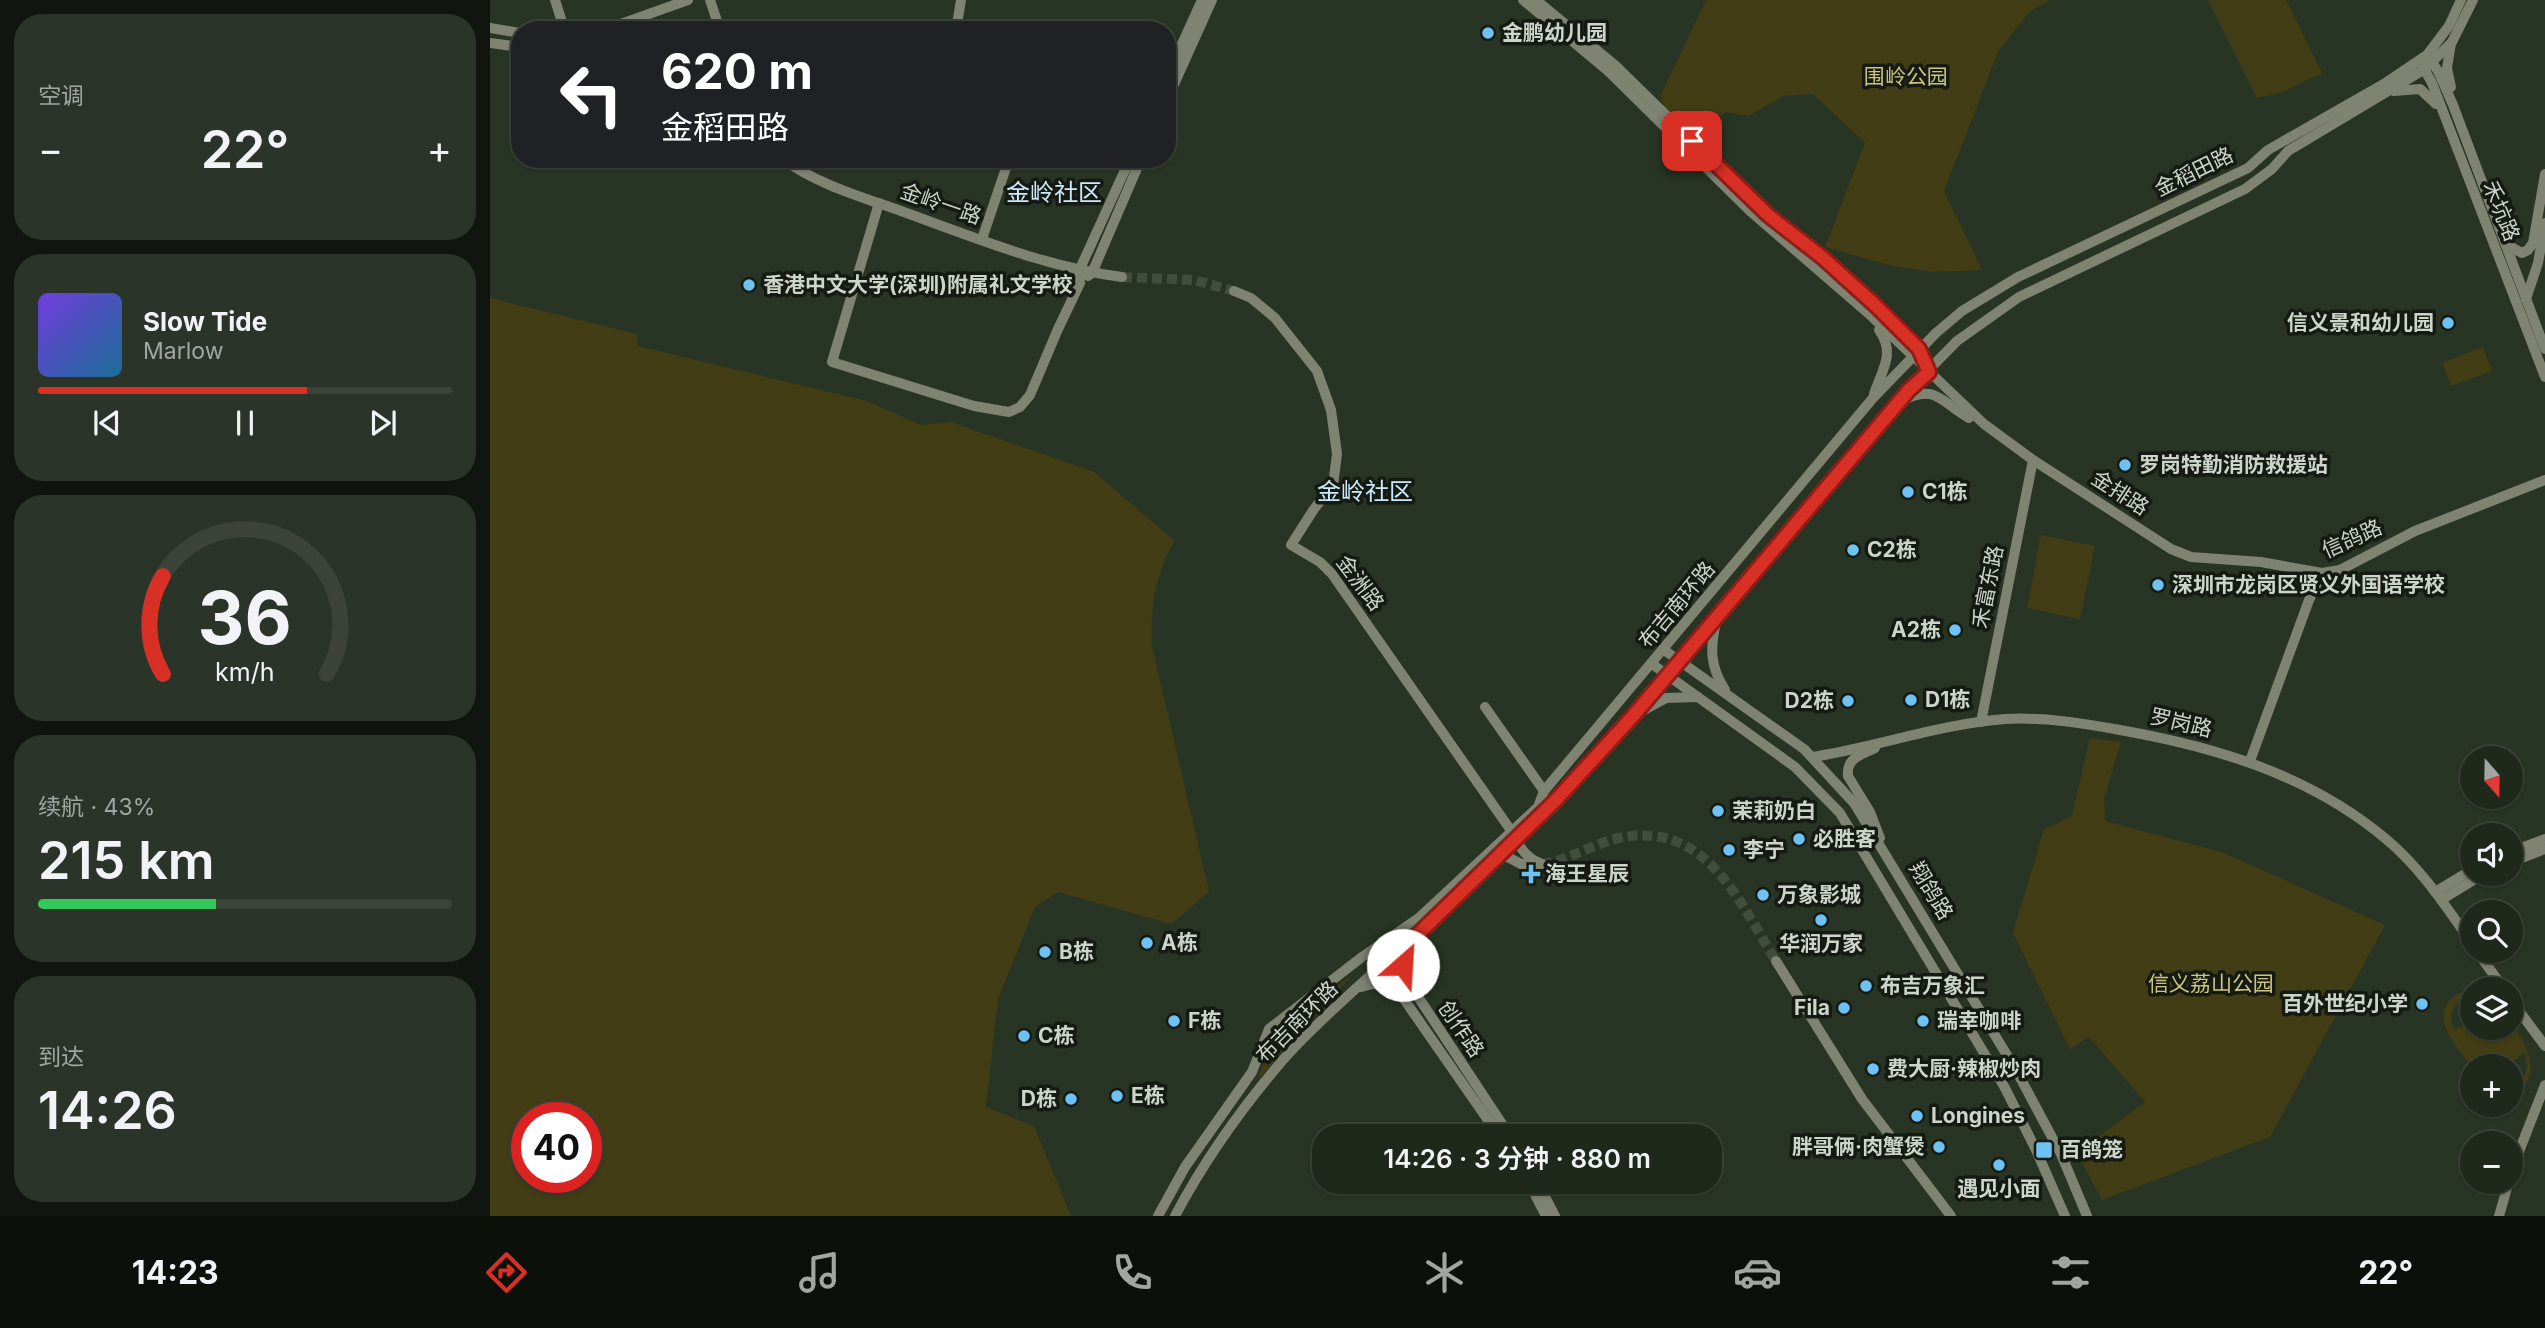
<!DOCTYPE html>
<html lang="zh">
<meta charset="utf-8">
<style>
body{margin:0;font-family:Inter,"Noto Sans SC",sans-serif;background:#2b3428;color:#f1f3f6;height:100vh;display:flex;flex-direction:column;font-size:26px;white-space:nowrap}
*{box-sizing:border-box;margin:0}
p{font-size:23px;color:#a1a6a3}
.icon{flex:none;width:38px;height:38px;fill:none;stroke:currentColor;stroke-width:2;stroke-linecap:round;stroke-linejoin:round}
.map{position:relative;flex:1;overflow:hidden}
.sheet{display:flex;flex-direction:column;gap:14px;padding:14px;background:#10160f;width:490px}
.sheet>*{flex:none}
.top-card{position:absolute;left:21px;top:21px;width:665px;height:147px;border-radius:28px;box-shadow:0 2px 5px #0004,0 0 0 2px #3c443a;background:#202124;color:#fff;overflow:hidden}
.needle{width:46px;rotate:160deg}
.fabs{position:absolute;left:1970px;top:746px;display:grid;gap:14px}
.fabs a{display:grid;place-items:center;width:63px;height:63px;border-radius:50%;background:#1e281b;box-shadow:0 2px 5px #0004,0 0 0 2px #3c443a;font-size:35px}
.speed{position:absolute;left:21px;top:1102px;display:flex;gap:14px;font-size:35px;font-weight:700;text-align:center}
.speed>*{display:grid;place-content:center;width:91px;height:91px;border-radius:50%;background:#1e281b;box-shadow:0 2px 5px #0004,0 0 0 2px #3c443a;line-height:1}
.speed .limit{border:10px solid #d22;background:#fff;color:#111}
.pin{position:absolute;display:grid;place-items:center;width:60px;height:60px;color:#fff;margin:-30px;border-radius:14px;box-shadow:0 4px 10px #0006}
.me{position:absolute;width:77px;margin:-38px;rotate:26deg;stroke-linejoin:round;filter:drop-shadow(0 0 5px #0008)}
.turn{display:flex;align-items:center;gap:24px;height:147px;padding:0 35px;font-size:32px}
.turn .icon{width:91px;height:91px;stroke-width:2.5}
.turn b{display:block;font-size:49px;line-height:60px}
.big{font-size:52px;font-weight:600;line-height:1.1}
.sheet .tile{flex:1;display:flex;flex-direction:column;justify-content:center;gap:10px;min-width:0;padding:0 24px;border-radius:28px;background:#2b3428}
.sheet .dial{align-items:center;gap:0}
.dial svg{height:182px;overflow:visible;fill:none;stroke:#3c443a;stroke-width:7;stroke-linecap:round;text-anchor:middle}
.dial text{fill:#f1f3f6;stroke:none}
.song{display:flex;align-items:center;gap:21px}
.cover{width:84px;height:84px;border-radius:10px;background:linear-gradient(135deg,hsl(260 70% 55%),hsl(200 70% 35%))}
.played{height:7px;border-radius:4px;background:linear-gradient(90deg,#d93025 65%,#3c443a 65%)}
.keys{display:flex;justify-content:space-around;direction:ltr}
.heat{display:flex;justify-content:space-between;align-items:center;font-size:38px;direction:ltr}
.charge{height:10px;border-radius:5px;background:linear-gradient(90deg,#34c759 43%,#3c443a 0)}
.trip{position:absolute;left:822px;top:1124px;width:410px;height:70px;border-radius:28px;background:#1e281b;box-shadow:0 2px 5px #0004,0 0 0 2px #3c443a;font-weight:600;line-height:70px;text-align:center}
.dock{display:flex;height:112px;justify-content:space-around;align-items:center;background:#0c100b;color:#a1a6a3}
.dock .icon{width:49px;height:49px}
.dock .on{color:#d93025}
.dock b{font-size:32px;color:#f1f3f6}
main{display:flex;flex:1;min-height:0}
.map>svg:first-child{display:block}
.green{fill:#433d16;fill-rule:evenodd}
.lines{fill:none;stroke-linecap:round;stroke-linejoin:round}
.minor-tunnel{stroke:#414d3d;stroke-width:10;stroke-dasharray:10 5;stroke-linecap:butt}
.minor{stroke:#7e8372;stroke-width:10}
.route-casing{stroke:#8d1f18;stroke-width:18}
.route{stroke:#d93025;stroke-width:12}
.poi-dot{fill:#6dc2f3;stroke:#151b13;stroke-width:2.5}
.labels{text-anchor:middle;stroke-width:7;stroke-linejoin:round;paint-order:stroke}
.poi-label{font-size:21px;font-weight:bold;fill:#ccd5ca;stroke:#151b13;text-anchor:start}
.park-label{font-size:21px;fill:#cec47f;stroke:#151b13}
.street-label{font-size:21px;fill:#ccd5ca;stroke:#151b13}
.quarter-label{font-size:24px;fill:#cce9fc;stroke:#151b13}
</style>
<main>
<section class="sheet">
<div class="tile"><p>空调</p>
<div class="heat"><a>−</a><b class="big">22°</b><a>+</a></div>
</div>
<div class="tile">
<div class="song"><i class="cover"></i><div><b>Slow Tide</b><p>Marlow</p></div></div>
<div class="played"></div>
<div class="keys"><svg class="icon" aria-label="previous" viewBox="0 0 24 24"><path d="M18 5L8 12l10 7zM5 5v14"/></svg><svg class="icon" aria-label="pause" viewBox="0 0 24 24"><path d="M8 5v14M16 5v14"/></svg><svg class="icon" aria-label="next" viewBox="0 0 24 24"><path d="M6 5l10 7-10 7zM19 5v14"/></svg></div>
</div>
<div class="tile dial"><svg viewBox="0 0 100 80">
<path d="M14 69A42 42 0 1 1 86 69"/>
<path d="M14 69A42 42 0 0 1 14 26" stroke="#d93025"/>
<text x="50" y="56" font-size="32" font-weight="700">36</text>
<text x="50" y="72" font-size="11">km/h</text>
</svg></div>
<div class="tile"><p>续航 · 43%</p><b class="big">215 km</b><div class="charge"></div></div>
<div class="tile"><p>到达</p><b class="big">14:26</b></div>
</section>
<div class="map">
<svg width="2055" height="1216" viewBox="0 0 2055 1216">
<rect width="100%" height="100%" fill="#283524"/>
<g class="green">
<polygon points="1216,0 1561,0 1540,11 1508,52 1454,191 1492,270 1444,272 1402,266 1335,247 1375,143 1323,94 1294,96 1258,116 1236,112 1217,126 1206,129 1174,110 1171,95"/>
<polygon points="1718,0 1796,0 1832,73 1790,93 1767,98"/>
<path d="M0 298 147 334V346L377 401 431 425 461 422 604 472 685 541C665 572 660 609 662 646L719 892 681 924 568 892 545 907 508 999 496 1107 544 1126 581 1216H0ZM37 1118H96V1178H37Z"/>
<polygon points="1993,347 2002,371 1961,386 1952,363"/>
<polygon points="1551,535 1605,546 1590,619 1537,608"/>
<polygon points="1600,738 1631,742 1614,799 1615,821 1734,853 1895,925 1780,1137 1612,1200 1587,1153 1655,1102 1599,1037 1580,1049 1523,933 1554,830 1582,816"/>
<polygon points="864,973 767,1081 783,1036"/>
<path d="M1983 990V997C1965 999 1956 1015 1965 1030L1983 1018V1027H2021V1023C2038 1045 2055 1081 2021 1093V1086C2036 1080 2041 1067 2034 1053L2016 1066H1983V1068C1970 1050 1943 1026 1958 1002 1964 994 1973 991 1983 990Z"/>
</g>
<g class="lines">
<g class="minor-tunnel">
<polyline points="632,277 704,280 744,291"/>
<path d="M1052 864C1080 860 1102 844 1129 838 1216 820 1248 900 1286 961"/>
</g>
<g class="minor">
<polyline points="65,0 72,22 66,30"/>
<polyline points="220,0 230,30"/>
<polyline points="1033,0 1118,71 1260,211 1379,314 1494,424 1543,460 1681,549 1701,557 1771,562 1832,573"/>
<polyline points="1046,0 1125,65 1278,215 1333,258 1385,305 1429,349 1438,370"/>
<polyline points="0,28 30,33"/>
<polyline points="114,30 198,0"/>
<polyline points="466,30 471,0"/>
<polyline points="564,30 565,25"/>
<polyline points="0,43 30,47"/>
<polyline points="1939,58 1948,71 1963,105 2055,349"/>
<polyline points="1932,65 1942,83 2055,377"/>
<polyline points="677,77 712,0"/>
<polyline points="1961,87 1957,68 1961,43"/>
<polyline points="1904,91 1930,89 1946,104"/>
<polyline points="677,100 722,0"/>
<path d="M293 159C326 184 372 197 411 211 483 237 555 267 632 277"/>
<polyline points="389,203 342,362 484,406 519,412 530,407 540,395 568,329 590,283 589,271 640,159"/>
<polyline points="492,239 519,159"/>
<polyline points="2017,245 2032,253 2038,250 2043,243 2055,174"/>
<polyline points="598,276 602,273 651,159"/>
<path d="M744 291 761 298 785 318 827 371 841 410 847 454 843 485 824 509 801 545 830 562 842 574 1022 832C1030 847 1035 858 1052 864"/>
<polyline points="2036,299 2048,263 2055,223"/>
<path d="M1384 394C1392 370 1406 353 1389 330"/>
<path d="M1412 401C1445 382 1453 404 1479 418"/>
<path d="M1227 618C1220 646 1219 665 1235 690"/>
<polyline points="1174,650 1314,749 1364,803 1526,1070 1571,1154 1597,1216"/>
<polyline points="1162,664 1305,767 1350,813 1515,1088 1546,1150 1575,1216"/>
<polyline points="995,707 1054,791"/>
<polyline points="1150,712 1176,698 1208,697"/>
<polyline points="1491,722 1543,460"/>
<path d="M1385 748C1371 755 1356 758 1358 776L1380 812 1390 838"/>
<path d="M1323 757C1387 747 1450 724 1515 719 1554 717 1592 723 1630 730 1726 747 1820 775 1896 839 1931 868 1957 908 1983 945"/>
<polyline points="1760,761 1819,600 1832,573 1850,570 1925,531 2055,480"/>
<polyline points="2021,852 2055,839"/>
<polyline points="1012,854 1031,864 1048,864"/>
<polyline points="2021,862 2055,849"/>
<polyline points="1945,892 1983,869"/>
<polyline points="1951,900 1995,873"/>
<path d="M922 942C914 957 913 965 917 980L1020 1136"/>
<polyline points="1986,950 2014,989"/>
<polyline points="1286,961 1372,1099 1461,1216"/>
<path d="M871 987C886 982 896 982 909 992L1009 1136"/>
<polyline points="2021,1000 2055,1046"/>
<polyline points="2021,1172 2055,1085"/>
<polyline points="1038,1181 1056,1216"/>
<polyline points="1047,1181 1065,1216"/>
<polyline points="668,1216 695,1167 762,1072 779,1029 872,957 930,917 1048,807 1054,791 1383,398 1446,333 1472,311 1528,277 1758,168 1778,150 1897,82 1937,55 1959,26 1971,0"/>
<path d="M685 1216C714 1161 751 1109 792 1061 826 1022 867 989 904 953L923 939 1066 800 1144 715 1419 390 1467 341 1529 297 1755 189 1782 169 1798 151 1935 69 1962 42 1983 0"/>
<polyline points="2009,1216 2019,1181"/>
</g>
</g>
<g class="lines">
<g class="route-casing">
<polyline id="route" points="913,965 915,954 923,939 1066,800 1144,715 1419,390 1439,372 1429,349 1385,305 1333,258 1278,215 1202,141"/>
</g>
<use href="#route" class="route"/>
</g>
<g class="poi-dot">
<circle cx="998" cy="33" r="7"/>
<circle cx="259" cy="285" r="7"/>
<circle cx="1958" cy="323" r="7"/>
<circle cx="1635" cy="465" r="7"/>
<circle cx="1418" cy="492" r="7"/>
<circle cx="1363" cy="550" r="7"/>
<circle cx="1668" cy="585" r="7"/>
<circle cx="1465" cy="630" r="7"/>
<circle cx="1421" cy="700" r="7"/>
<circle cx="1358" cy="701" r="7"/>
<circle cx="1228" cy="811" r="7"/>
<circle cx="1309" cy="839" r="7"/>
<circle cx="1239" cy="850" r="7"/>
<path d="M1037.5 863.5h7v7h7v7h-7v7h-7v-7h-7v-7h7z"/>
<circle cx="1273" cy="895" r="7"/>
<circle cx="1331" cy="920" r="7"/>
<circle cx="657" cy="943" r="7"/>
<circle cx="555" cy="952" r="7"/>
<circle cx="1376" cy="986" r="7"/>
<circle cx="1932" cy="1004" r="7"/>
<circle cx="1354" cy="1008" r="7"/>
<circle cx="684" cy="1021" r="7"/>
<circle cx="1433" cy="1021" r="7"/>
<circle cx="534" cy="1036" r="7"/>
<circle cx="1383" cy="1069" r="7"/>
<circle cx="627" cy="1096" r="7"/>
<circle cx="581" cy="1099" r="7"/>
<circle cx="1427" cy="1116" r="7"/>
<circle cx="1449" cy="1147" r="7"/>
<rect x="1545" y="1141" width="18" height="18" rx="3.5"/>
<circle cx="1509" cy="1165" r="7"/>
</g>
<g class="labels">
<g class="poi-label">
<text x="1012" y="40">金鹏幼儿园</text>
<text x="273" y="292">香港中文大学(深圳)附属礼文学校</text>
<text x="1944" y="330" text-anchor="end">信义景和幼儿园</text>
<text x="1649" y="472">罗岗特勤消防救援站</text>
<text x="1432" y="499">C1栋</text>
<text x="1377" y="557">C2栋</text>
<text x="1682" y="592">深圳市龙岗区贤义外国语学校</text>
<text x="1451" y="637" text-anchor="end">A2栋</text>
<text x="1435" y="707">D1栋</text>
<text x="1344" y="708" text-anchor="end">D2栋</text>
<text x="1242" y="818">茉莉奶白</text>
<text x="1323" y="846">必胜客</text>
<text x="1253" y="857">李宁</text>
<text x="1055" y="881">海王星辰</text>
<text x="1287" y="902">万象影城</text>
<text x="671" y="950">A栋</text>
<text x="1331" y="951" text-anchor="middle">华润万家</text>
<text x="569" y="959">B栋</text>
<text x="1390" y="993">布吉万象汇</text>
<text x="1918" y="1011" text-anchor="end">百外世纪小学</text>
<text x="1340" y="1015" text-anchor="end">Fila</text>
<text x="698" y="1028">F栋</text>
<text x="1447" y="1028">瑞幸咖啡</text>
<text x="548" y="1043">C栋</text>
<text x="1397" y="1076">费大厨·辣椒炒肉</text>
<text x="641" y="1103">E栋</text>
<text x="567" y="1106" text-anchor="end">D栋</text>
<text x="1441" y="1123">Longines</text>
<text x="1435" y="1154" text-anchor="end">胖哥俩·肉蟹煲</text>
<text x="1570" y="1157">百鸽笼</text>
<text x="1509" y="1196" text-anchor="middle">遇见小面</text>
</g>
<g class="park-label">
<text x="1416" y="84">围岭公园</text>
<text x="1721" y="991">信义荔山公园</text>
</g>
<g class="street-label">
<text transform="translate(1704 172) rotate(-26)" y="7">金稻田路</text>
<text transform="translate(451 204) rotate(19)" y="7">金岭一路</text>
<text transform="translate(2011 211) rotate(68)" y="7">禾坑路</text>
<text transform="translate(1630 493) rotate(33)" y="7">金排路</text>
<text transform="translate(1862 539) rotate(-24)" y="7">信鸽路</text>
<text transform="translate(870 583) rotate(53)" y="7">金洲路</text>
<text transform="translate(1498 587) rotate(-79)" y="7">禾富东路</text>
<text transform="translate(1187 605) rotate(-50)" y="7">布吉南环路</text>
<text transform="translate(1691 723) rotate(13)" y="7">罗岗路</text>
<text transform="translate(1441 891) rotate(59)" y="7">翔鸽路</text>
<text transform="translate(807 1022) rotate(-45)" y="7">布吉南环路</text>
<text transform="translate(971 1029) rotate(56)" y="7">创作路</text>
</g>
<g class="quarter-label">
<text x="564" y="201">金岭社区</text>
<text x="875" y="500">金岭社区</text>
</g>
</g>
</svg>
<div class="fabs">
<a><svg class="needle" viewBox="-14 -14 28 28"><path d="M0-13l5 13h-10z" fill="#e53935"/><path d="M0 13l5-13h-10z" fill="#a1a6a3"/></svg></a>
<a><svg class="icon" aria-label="sound" viewBox="0 0 24 24"><path d="M4 9h4l5-4v14l-5-4H4zM17 9q2 3 0 6"/></svg></a>
<a><svg class="icon" aria-label="search" viewBox="0 0 24 24"><circle cx="10" cy="10" r="6"/><path d="M15 15l6 6"/></svg></a>
<a><svg class="icon" aria-label="layers" viewBox="0 0 24 24"><path d="M12 4l9 5-9 5-9-5zM3 14l9 5 9-5"/></svg></a>
<a>+</a>
<a>−</a>
</div>
<div class="speed"><div class="limit">40</div></div>
<div class="pin" style="left:1202px;top:141px;background:#d93025"><svg class="icon" aria-label="arrive" viewBox="0 0 24 24"><path d="M6 21V4h12l-3 4 3 4H6"/></svg></div>
<svg class="me" style="left:913px;top:965px" viewBox="-20 -20 40 40"><circle r="19" fill="#fff"/><path d="M0-13L10 11 0 6-10 11z" fill="#d93025"/></svg>
<div class="trip">14:26 · 3 分钟 · 880 m</div>
<div class="top-card">
<div class="turn"><svg class="icon" aria-label="left" viewBox="0 0 24 24"><path d="M17 20v-9H6M10 6l-5 5 5 5"/></svg><div><b>620 m</b>金稻田路</div></div>
</div>
</div>
</main>
<nav class="dock">
<b>14:23</b>
<svg class="icon on" aria-label="directions" viewBox="0 0 24 24"><path d="M12 3l9 9-9 9-9-9zM9 14v-3h6M13 9l2 2-2 2"/></svg>
<svg class="icon" aria-label="music" viewBox="0 0 24 24"><path d="M9 18V5l10-2v13"/><circle cx="6" cy="18" r="3"/><circle cx="16" cy="16" r="3"/></svg>
<svg class="icon" aria-label="phone" viewBox="0 0 24 24"><path d="M5 4h4l2 5-3 2q2 4 5 5l2-3 5 2v4C11 20 4 13 5 4z"/></svg>
<svg class="icon" aria-label="climate" viewBox="0 0 24 24"><path d="M12 3v18M4 7l16 10M4 17L20 7"/></svg>
<svg class="icon" aria-label="car" viewBox="0 0 24 24"><path d="M5 17H2v-5l4-1 3-4h7l3 4 3 1v5h-3M9 17h6M6 11h13"/><circle cx="7" cy="17" r="2"/><circle cx="17" cy="17" r="2"/></svg>
<svg class="icon" aria-label="filters" viewBox="0 0 24 24"><path d="M4 7h16M4 17h16"/><circle cx="9" cy="7" r="2"/><circle cx="15" cy="17" r="2"/></svg>
<b>22°</b>
</nav>
